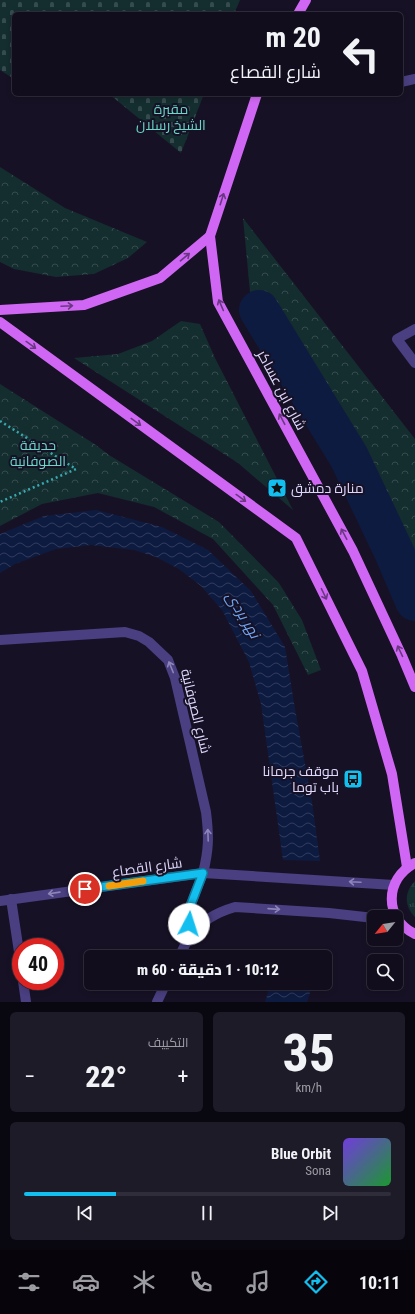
<!DOCTYPE html>
<html lang="ar">
<meta charset="utf-8">
<style>
body{margin:0;font-family:"Roboto Condensed",Cairo,sans-serif;background:#1e1b29;color:#f1f3f6;direction:rtl;height:100vh;display:flex;flex-direction:column;font-size:15px;white-space:nowrap}
*{box-sizing:border-box;margin:0}
p{font-size:13px;color:#9c9ca3}
.icon{flex:none;width:22px;height:22px;fill:none;stroke:currentColor;stroke-width:2;stroke-linecap:round;stroke-linejoin:round}
.map{position:relative;height:1002px;overflow:hidden;direction:ltr}
.panel{display:flex;flex-direction:column;gap:10px;padding:10px;background:#09070f;flex:1}
.panel>*{flex:none}
.top-card{position:absolute;left:12px;top:12px;width:391px;height:84px;border-radius:6px;box-shadow:0 2px 6px #0003,0 0 0 1px #302d3b;direction:rtl;background:#110d1c;color:#f1f3f6;overflow:hidden}
.needle{width:26px;rotate:240deg}
.fabs{position:absolute;left:367px;top:910px;display:grid;gap:8px}
.fabs a{display:grid;place-items:center;width:36px;height:36px;border-radius:6px;background:#110d1c;box-shadow:0 2px 6px #0003,0 0 0 1px #302d3b;font-size:20px}
.speed{position:absolute;left:12px;top:938px;display:flex;gap:8px;font-size:20px;font-weight:700;text-align:center}
.speed>*{display:grid;place-content:center;width:52px;height:52px;border-radius:50%;background:#110d1c;box-shadow:0 2px 6px #0003,0 0 0 1px #302d3b;line-height:1}
.speed .limit{border:6px solid #d22;background:#fff;color:#111}
.pin{position:absolute;display:grid;place-items:center;width:34px;height:34px;color:#fff;margin:-17px;border:2px solid #fff;border-radius:50%;box-shadow:0 1px 4px #0007}
.me{position:absolute;width:44px;margin:-22px;rotate:5deg;stroke-linejoin:round;filter:drop-shadow(0 0 3px #0008)}
.turn{display:flex;align-items:center;gap:14px;height:84px;padding:0 16px;font-size:18px}
.turn .icon{width:52px;height:52px;stroke-width:2.5}
.turn b{display:block;font-size:28px;line-height:34px}
.big{font-size:30px;font-weight:800;line-height:1.1}
.panel .card{flex:1;display:flex;flex-direction:column;justify-content:center;gap:6px;min-width:0;padding:0 14px;border-radius:6px;background:#1e1b29}
.panel .dial{align-items:center;gap:0}
.dial b{font-size:52px;line-height:1}
.song{display:flex;align-items:center;gap:12px}
.cover{width:48px;height:48px;border-radius:6px;background:linear-gradient(135deg,hsl(260 70% 55%),hsl(130 70% 35%))}
.played{height:4px;border-radius:2px;background:linear-gradient(90deg,#12bfef 25%,#302d3b 25%)}
.keys{display:flex;justify-content:space-around;direction:ltr}
.heat{display:flex;justify-content:space-between;align-items:center;font-size:22px;direction:ltr}
.panel .tiles{flex:1;display:grid;gap:10px;grid-template-columns:1fr 1fr}
.card:last-child{grid-column:span 2}
.trip{position:absolute;left:84px;top:950px;width:248px;height:40px;border-radius:6px;background:#110d1c;box-shadow:0 2px 6px #0003,0 0 0 1px #302d3b;font-weight:800;line-height:40px;text-align:center;direction:rtl}
.menu{display:flex;height:64px;justify-content:space-around;align-items:center;background:#07050b;color:#9c9ca3}
.menu .icon{width:28px;height:28px}
.menu .selected{color:#12bfef}
.menu b{font-size:18px;color:#f1f3f6}
.map>svg:first-child{display:block}
.grass{fill:url(#grass-tufts)}
.forest{fill:url(#forest-crowns)}
.cemetery{fill:url(#cemetery-stones)}
.water{fill:url(#water-waves)}
.lines{fill:none;stroke-linecap:round;stroke-linejoin:round}
.river{stroke:#0e1b41;stroke-width:40}
.path{stroke:#38a9b0;stroke-width:2.5;stroke-dasharray:2 3;stroke-linecap:butt}
.pedestrian{stroke:#493f81;stroke-width:10}
.minor{stroke:#493f81;stroke-width:10}
.tertiary{stroke:#493f81;stroke-width:10}
.primary{stroke:#d067f4;stroke-width:10}
.oneway{stroke:#6a3882}
.oneway2{stroke:#8d84b8}
.route-casing{stroke:#0c7c9b;stroke-width:10}
.route{stroke:#12bfef;stroke-width:7}
.slow{stroke:#f59e0b;stroke-width:7}
.labels{text-anchor:middle;stroke-width:4;stroke-linejoin:round;paint-order:stroke}
.park-label{font-size:14px;fill:#68d8c9;stroke:#171125}
.street-label{font-size:14px;fill:#e0d8fc;stroke:#171125}
.poi-label{font-size:14px;fill:#e0d8fc;stroke:#171125;text-anchor:start}
.water-label{font-size:15px;font-style:italic;fill:#6da6f5;stroke:#171125}
</style>
<div class="map">
<svg width="415" height="1002" viewBox="0 0 415 1002">
<defs>
<pattern id="grass-tufts" width="24" height="20" patternUnits="userSpaceOnUse"><rect width="24" height="20" fill="#142d2f"/><path d="M3 7l-1-3M5 7V3M7 7l1-3M15 17l-1-3M17 17v-4M19 17l1-3" fill="none" stroke="#364b4e"/></pattern>
<pattern id="forest-crowns" width="20" height="18" patternUnits="userSpaceOnUse"><rect width="20" height="18" fill="#142d2f"/><path d="M2 6a3 3 0 1 1 6 0M12 15a3 3 0 1 1 6 0" fill="none" stroke="#364b4e"/></pattern>
<pattern id="cemetery-stones" width="16" height="16" patternUnits="userSpaceOnUse"><rect width="16" height="16" fill="#142d2f"/><path d="M2 7V4a2 2 0 0 1 4 0v3zM10 15v-3a2 2 0 0 1 4 0v3z" fill="#364b4e"/></pattern>
<pattern id="water-waves" width="16" height="10" patternUnits="userSpaceOnUse"><rect width="16" height="10" fill="#0e1b41"/><path d="M0 5q4-4 8 0t8 0" fill="none" stroke="#313b5d"/></pattern>
</defs>
<rect width="100%" height="100%" fill="#171125"/>
<path class="grass" d="M415 881V917C404 906 404 892 415 881Z"/>
<g class="forest">
<polygon points="0,167 65,208 147,242 128,258 94,274 56,277 14,269 0,262"/>
<polygon points="243,218 415,439 415,570 366,470 252,313"/>
<polygon points="181,321 200,324 215,358 293,510 238,463 74,358 118,354 152,341"/>
<polygon points="0,384 96,445 109,455 219,522 279,583 302,620 321,670 308,675 273,605 213,539 154,507 98,493 42,504 0,526"/>
</g>
<g class="cemetery">
<polygon points="0,0 240,0 234,14 14,14 14,79 0,70"/>
<polygon points="109,94 204,94 181,153"/>
</g>
<g class="water">
<polygon points="96,510 162,527 208,550 251,591 285,647 295,709 312,802 320,861 283,860 261,704 249,662 222,610 201,586 179,569 156,557 134,550 91,545 56,549 15,564 0,573 0,534 44,516"/>
<polygon points="280,949 323,950 321,957 278,957"/>
<polygon points="271,983 313,983 307,1002 265,1002"/>
</g>
<g class="lines">
<polyline class="river" points="259,310 349,457 395,554 415,601"/>
<polyline class="path" points="0,421 76,469 0,502"/>
<g class="pedestrian">
<polyline points="401,82 415,79"/>
<polyline points="415,329 397,339 415,363"/>
</g>
<g class="minor">
<path d="M0 640 125 632 139 636 149 642 168 660 175 678 206 812C209 836 209 849 203 873"/>
<polyline points="11,899 21,965"/>
<polyline points="23,981 26,1002"/>
</g>
<g class="tertiary">
<polyline points="0,901 203,873 394,885"/>
<polyline points="190,935 188,912 203,873"/>
<path d="M179 957C183 950 186 941 191 935 202 920 218 912 235 907L329 913 374 918"/>
<polyline points="157,1002 166,983"/>
</g>
<g class="primary">
<polyline points="298,14 306,0"/>
<polyline points="257,94 210,236 218,302 353,551 402,656 415,687"/>
<polyline points="0,310 84,305 160,278 210,236"/>
<polyline points="0,322 296,538 362,671 392,774 407,867"/>
<path d="M415 863C384 879 384 919 415 934"/>
</g>
</g>
<defs><path id="oneway-shaft" d="M-6 0H5M1.5-3L5.5 0L1.5 3" fill="none" stroke-width="1.6" stroke-linecap="round" stroke-linejoin="round"/></defs>
<g class="oneway">
<use href="#oneway-shaft" transform="translate(222 199) rotate(-72)"/>
<use href="#oneway-shaft" transform="translate(185 257) rotate(-40)"/>
<use href="#oneway-shaft" transform="translate(221 305) rotate(-113)"/>
<use href="#oneway-shaft" transform="translate(67 306) rotate(-3)"/>
<use href="#oneway-shaft" transform="translate(31 345) rotate(36)"/>
<use href="#oneway-shaft" transform="translate(282 419) rotate(-118)"/>
<use href="#oneway-shaft" transform="translate(136 422) rotate(36)"/>
<use href="#oneway-shaft" transform="translate(241 498) rotate(36)"/>
<use href="#oneway-shaft" transform="translate(344 534) rotate(-118)"/>
<use href="#oneway-shaft" transform="translate(324 594) rotate(64)"/>
<use href="#oneway-shaft" transform="translate(400 651) rotate(-115)"/>
</g>
<g class="oneway2">
<use href="#oneway-shaft" transform="translate(171 667) rotate(-112)"/>
<use href="#oneway-shaft" transform="translate(208 835) rotate(-92)"/>
<use href="#oneway-shaft" transform="translate(355 882) rotate(-177)"/>
<use href="#oneway-shaft" transform="translate(54 893) rotate(172)"/>
<use href="#oneway-shaft" transform="translate(274 909) rotate(4)"/>
</g>
<g class="lines">
<g class="route-casing">
<polyline id="route" points="85,889 203,873 188,912 189,924"/>
</g>
<use href="#route" class="route"/>
<polyline class="slow" points="109,886 143,881"/>
</g>
<defs>
<g id="sight-square" transform="scale(1)"><rect x="-9" y="-9" width="18" height="18" rx="4" fill="#12bfef" stroke="#171125"/><path d="M0-6L1.8-2.2L6-1.7L2.9 1.2L3.7 5.4L0 3.3L-3.7 5.4L-2.9 1.2L-6-1.7L-1.8-2.2Z" fill="#111"/></g>
<g id="bus-square" transform="scale(1)"><rect x="-9" y="-9" width="18" height="18" rx="4" fill="#12bfef" stroke="#171125"/><path d="M-5-6H5V4H4V6H2V4H-2V6H-4V4H-5ZM-3.5-4V0h7V-4ZM-3.5 1.2v1.5H-2V1.2ZM2 1.2v1.5H3.5V1.2Z" fill="#111"/></g>
</defs>
<g fill-rule="evenodd">
<use href="#sight-square" x="277" y="488"/>
<use href="#bus-square" x="353" y="779"/>
</g>
<g class="labels">
<g class="park-label">
<text x="171" y="114">مقبرة<tspan x="171" dy="16">الشيخ رسلان</tspan></text>
<text x="38" y="450">حديقة<tspan x="38" dy="16">الصوفانية</tspan></text>
</g>
<g class="street-label">
<text transform="translate(282 390) rotate(62)" y="5">شارع ابن عساكر</text>
<text transform="translate(196 711) rotate(76)" y="5">شارع الصوفانية</text>
<text transform="translate(147 867) rotate(-8)" y="5">شارع القصاع</text>
</g>
<g class="poi-label">
<text x="291" y="493">منارة دمشق</text>
<text x="339" y="776" text-anchor="end">موقف جرمانا<tspan x="339" dy="16">باب توما</tspan></text>
</g>
<g class="water-label">
<text transform="translate(243 615) rotate(59)" y="5">نهر بردى</text>
</g>
</g>
</svg>
<div class="fabs">
<a><svg class="needle" viewBox="-14 -14 28 28"><path d="M0-13l5 13h-10z" fill="#e53935"/><path d="M0 13l5-13h-10z" fill="#9c9ca3"/></svg></a>
<a><svg class="icon" aria-label="search" viewBox="0 0 24 24"><circle cx="10" cy="10" r="6"/><path d="M15 15l6 6"/></svg></a>
</div>
<div class="speed"><div class="limit">40</div></div>
<div class="pin" style="left:85px;top:889px;background:#d93025"><svg class="icon" aria-label="arrive" viewBox="0 0 24 24"><path d="M6 21V4h12l-3 4 3 4H6"/></svg></div>
<svg class="me" style="left:189px;top:924px" viewBox="-20 -20 40 40"><circle r="19" fill="#fff"/><path d="M0-13L10 11 0 6-10 11z" fill="#12bfef"/></svg>
<div class="trip">10:12 · 1 دقيقة · 60 m</div>
<div class="top-card">
<div class="turn"><svg class="icon" aria-label="left" viewBox="0 0 24 24"><path d="M17 20v-9H6M10 6l-5 5 5 5"/></svg><div><b>20 m</b>شارع القصاع</div></div>
</div>
</div>
<section class="panel">
<div class="tiles">
<div class="card dial"><b>35</b><p>km/h</p></div>
<div class="card"><p>التكييف</p>
<div class="heat"><a>−</a><b class="big">22°</b><a>+</a></div>
</div>
<div class="card">
<div class="song"><i class="cover"></i><div><b>Blue Orbit</b><p>Sona</p></div></div>
<div class="played"></div>
<div class="keys"><svg class="icon" aria-label="previous" viewBox="0 0 24 24"><path d="M18 5L8 12l10 7zM5 5v14"/></svg><svg class="icon" aria-label="pause" viewBox="0 0 24 24"><path d="M8 5v14M16 5v14"/></svg><svg class="icon" aria-label="next" viewBox="0 0 24 24"><path d="M6 5l10 7-10 7zM19 5v14"/></svg></div>
</div>
</div>
</section>
<nav class="menu">
<b>10:11</b>
<svg class="icon selected" aria-label="directions" viewBox="0 0 24 24"><path d="M12 3l9 9-9 9-9-9zM9 14v-3h6M13 9l2 2-2 2"/></svg>
<svg class="icon" aria-label="music" viewBox="0 0 24 24"><path d="M9 18V5l10-2v13"/><circle cx="6" cy="18" r="3"/><circle cx="16" cy="16" r="3"/></svg>
<svg class="icon" aria-label="phone" viewBox="0 0 24 24"><path d="M5 4h4l2 5-3 2q2 4 5 5l2-3 5 2v4C11 20 4 13 5 4z"/></svg>
<svg class="icon" aria-label="climate" viewBox="0 0 24 24"><path d="M12 3v18M4 7l16 10M4 17L20 7"/></svg>
<svg class="icon" aria-label="car" viewBox="0 0 24 24"><path d="M5 17H2v-5l4-1 3-4h7l3 4 3 1v5h-3M9 17h6M6 11h13"/><circle cx="7" cy="17" r="2"/><circle cx="17" cy="17" r="2"/></svg>
<svg class="icon" aria-label="filters" viewBox="0 0 24 24"><path d="M4 7h16M4 17h16"/><circle cx="9" cy="7" r="2"/><circle cx="15" cy="17" r="2"/></svg>
</nav>
